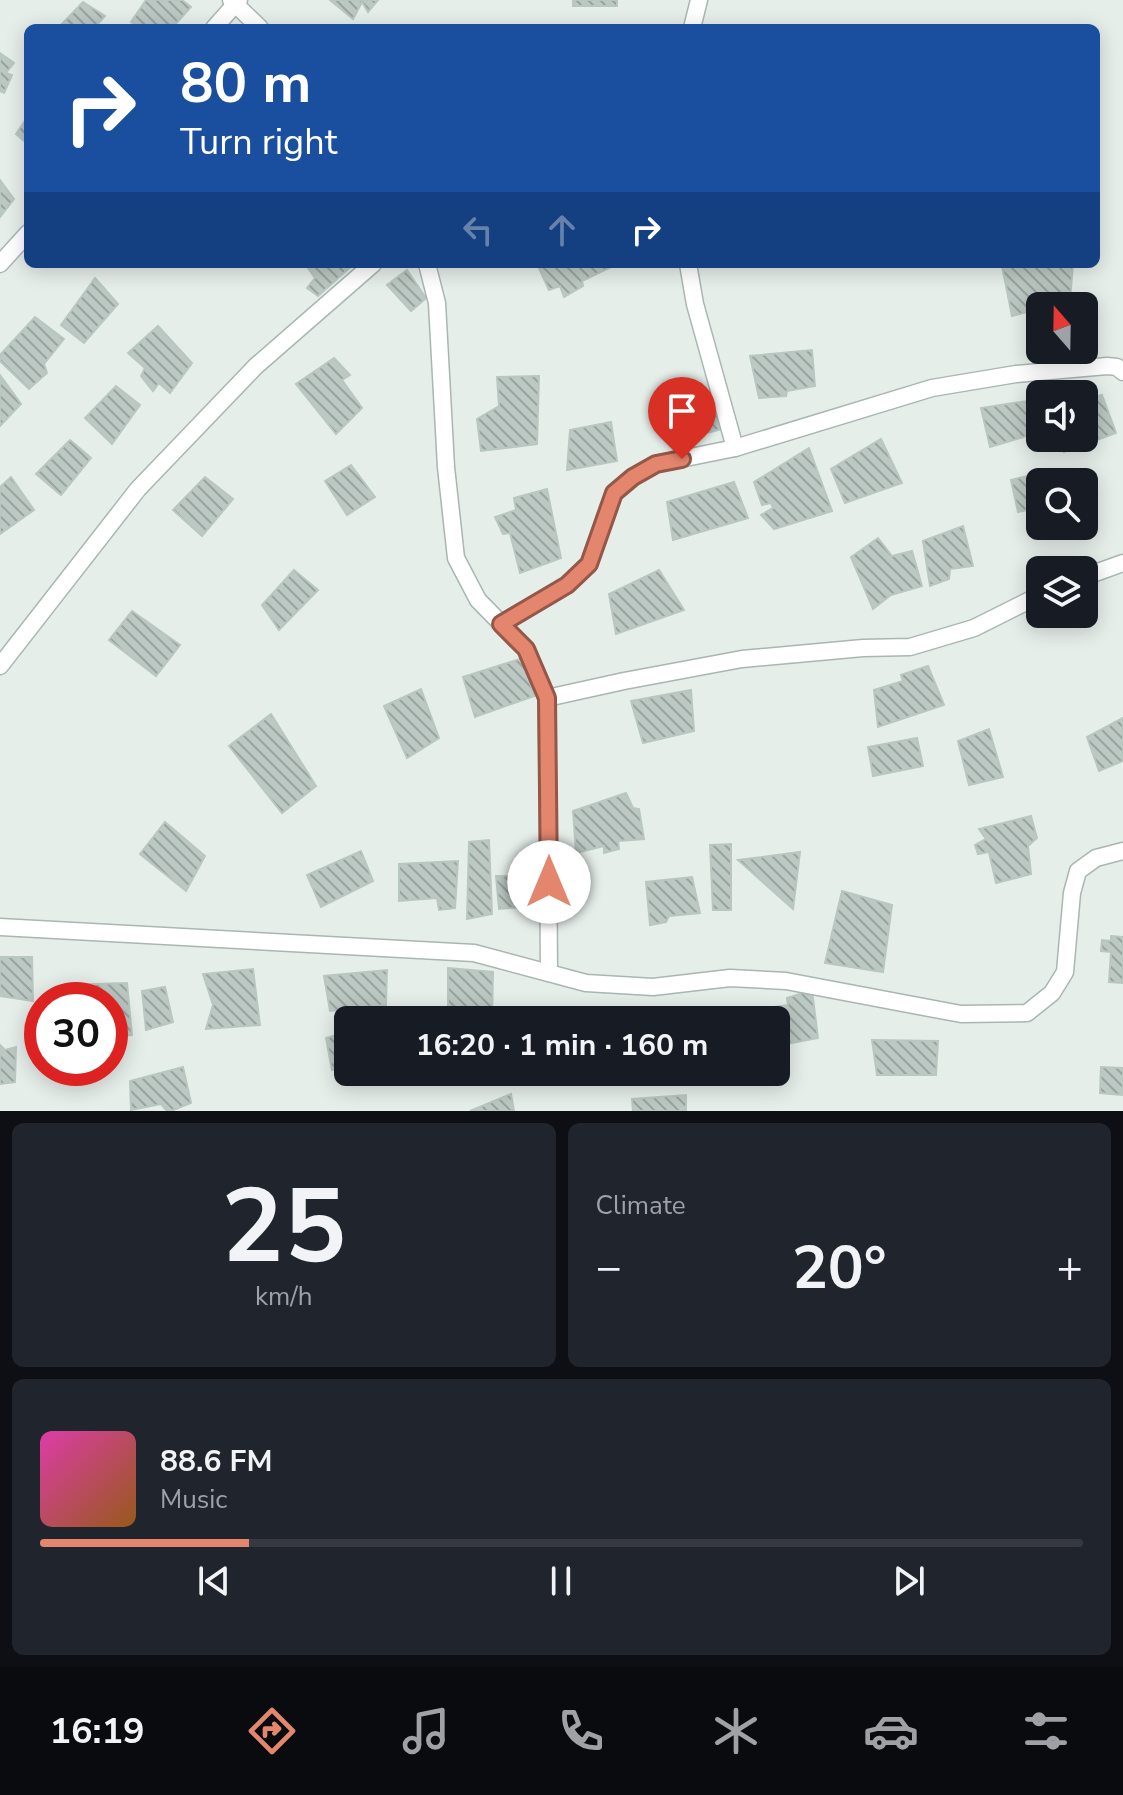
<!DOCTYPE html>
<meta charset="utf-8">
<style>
body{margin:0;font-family:"Nunito Sans",sans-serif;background:#20242c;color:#f1f3f6;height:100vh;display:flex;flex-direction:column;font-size:30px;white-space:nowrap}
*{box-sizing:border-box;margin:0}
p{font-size:26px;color:#9ea1a6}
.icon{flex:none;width:44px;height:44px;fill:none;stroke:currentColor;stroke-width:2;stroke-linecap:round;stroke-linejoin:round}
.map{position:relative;height:1111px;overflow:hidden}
.drawer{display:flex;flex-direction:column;gap:12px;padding:12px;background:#0d0f14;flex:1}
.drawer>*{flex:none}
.guide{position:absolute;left:24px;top:24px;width:1076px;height:244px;border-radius:12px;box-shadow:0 4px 20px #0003;background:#1a4fa0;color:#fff;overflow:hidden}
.needle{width:52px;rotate:340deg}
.fabs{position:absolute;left:1026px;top:292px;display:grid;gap:16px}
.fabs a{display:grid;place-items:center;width:72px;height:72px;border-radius:12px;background:#171b24;box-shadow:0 4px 20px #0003;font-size:40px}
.speed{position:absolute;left:24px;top:982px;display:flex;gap:16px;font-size:40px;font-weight:700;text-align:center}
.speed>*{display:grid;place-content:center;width:104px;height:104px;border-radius:50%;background:#171b24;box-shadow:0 4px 20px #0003;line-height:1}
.speed .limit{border:12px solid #d22;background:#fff;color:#111}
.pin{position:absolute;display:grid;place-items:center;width:68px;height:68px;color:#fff;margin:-82px -34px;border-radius:50% 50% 50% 0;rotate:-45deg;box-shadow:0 0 8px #0007}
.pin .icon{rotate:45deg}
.me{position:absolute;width:88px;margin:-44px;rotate:0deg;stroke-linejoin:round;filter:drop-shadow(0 0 6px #0008)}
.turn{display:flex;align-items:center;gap:28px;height:168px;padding:0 24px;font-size:36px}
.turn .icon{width:104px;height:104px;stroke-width:2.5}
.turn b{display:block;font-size:56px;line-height:68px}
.lanes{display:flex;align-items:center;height:76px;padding:0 24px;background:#0003;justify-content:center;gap:40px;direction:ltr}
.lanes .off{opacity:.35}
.big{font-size:60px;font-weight:700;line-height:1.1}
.drawer .widget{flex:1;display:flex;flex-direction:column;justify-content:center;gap:12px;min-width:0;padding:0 28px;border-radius:12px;background:#20242c}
.drawer .dial{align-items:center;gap:0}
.dial b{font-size:104px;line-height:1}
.song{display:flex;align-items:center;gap:24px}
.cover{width:96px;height:96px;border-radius:12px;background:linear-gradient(135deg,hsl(320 70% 55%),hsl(30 70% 35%))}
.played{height:8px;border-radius:4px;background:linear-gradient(90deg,#e4866e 20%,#363941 20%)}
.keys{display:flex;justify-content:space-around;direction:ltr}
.heat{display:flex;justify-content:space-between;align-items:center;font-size:44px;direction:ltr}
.drawer .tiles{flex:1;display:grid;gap:12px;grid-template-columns:1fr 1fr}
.widget:last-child{grid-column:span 2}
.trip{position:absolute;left:334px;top:1006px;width:456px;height:80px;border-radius:12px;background:#171b24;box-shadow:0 4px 20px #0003;font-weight:700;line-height:80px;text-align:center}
.tabs{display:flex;height:128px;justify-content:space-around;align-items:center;background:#090b0e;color:#9ea1a6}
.tabs .icon{width:56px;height:56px}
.tabs .current{color:#e4866e}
.tabs b{font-size:36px;color:#f1f3f6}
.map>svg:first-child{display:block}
.building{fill:url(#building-back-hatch);stroke:#b9c7c1;stroke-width:2}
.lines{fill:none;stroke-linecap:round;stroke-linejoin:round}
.street-casing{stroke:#a9b6b1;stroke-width:19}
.street{stroke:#fff;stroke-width:16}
.route-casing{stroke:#945748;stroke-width:20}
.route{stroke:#e4866e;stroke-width:14}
</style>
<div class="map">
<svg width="1123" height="1111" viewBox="0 0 1123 1111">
<defs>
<pattern id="building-back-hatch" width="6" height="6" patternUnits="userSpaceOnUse" patternTransform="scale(2)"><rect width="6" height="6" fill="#bcc8c3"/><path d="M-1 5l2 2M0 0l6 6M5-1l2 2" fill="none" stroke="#99a49f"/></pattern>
</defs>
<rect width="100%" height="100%" fill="#e6eeea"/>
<g class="building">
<polygon points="146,0 182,0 191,7 172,28 140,28 131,22"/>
<polygon points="330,0 378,0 368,12 362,2 353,19"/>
<rect x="573" y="0" width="44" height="6"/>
<polygon points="83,2 105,16 94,28 58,28"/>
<polygon points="0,53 14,63 6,73 12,75 4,93 0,91"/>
<polygon points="28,116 28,144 16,134"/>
<polygon points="0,180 14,199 0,217"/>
<polygon points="312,264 354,264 318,296 307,288 315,278 308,268"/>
<polygon points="537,264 612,264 613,266 582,281 583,286 564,297 560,286 549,290"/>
<polygon points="1015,264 1073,264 1070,300 1039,304 1038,309 1012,316 1002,266"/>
<polygon points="407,270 426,298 411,311 387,285"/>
<polygon points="95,278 118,304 84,343 61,325"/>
<polygon points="35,317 64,339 44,364 47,373 29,389 0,361 0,355"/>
<polygon points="158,326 192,363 170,393 159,383 153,391 141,376 145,368 128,353"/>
<polygon points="812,350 815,386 787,391 786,396 759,398 750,356"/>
<polygon points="334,358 350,375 342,380 362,408 336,434 296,384"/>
<polygon points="0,375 21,404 0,426"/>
<polygon points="539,376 537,444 481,451 477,419 499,406 497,377"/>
<polygon points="116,386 140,405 112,444 85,418"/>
<polygon points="712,394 722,429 695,436 694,429 666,435 664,406"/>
<polygon points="1102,395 1116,433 1064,452 1061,438 1084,438 1084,399"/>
<polygon points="1040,399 1040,432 990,447 981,408"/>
<polygon points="611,422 617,461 567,470 570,430"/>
<polygon points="881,439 902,483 845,503 831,469"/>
<polygon points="70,440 91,458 61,495 36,474"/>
<polygon points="809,448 832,511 774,529 761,515 773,508 771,503 762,505 754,482"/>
<polygon points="351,465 375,497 347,515 325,481"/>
<polygon points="1056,469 1060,482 1040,482 1040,507 1018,512 1011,480"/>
<polygon points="11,477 34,510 0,534 0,487"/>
<polygon points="205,477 233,499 202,536 173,510"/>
<polygon points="734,482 748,518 673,540 667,502"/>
<polygon points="547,489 561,558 520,573 510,533 503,534 495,517 516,510 514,498"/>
<polygon points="963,526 973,566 950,569 949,579 930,586 923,541"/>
<polygon points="878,538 892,556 912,551 922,586 891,595 873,609 851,557"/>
<polygon points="294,570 318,590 279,630 262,605"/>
<polygon points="659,570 684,610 616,634 609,594"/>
<polygon points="132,611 180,645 156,676 109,640"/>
<polygon points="523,658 534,696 475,717 463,677"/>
<polygon points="928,666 944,705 878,727 874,690 903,681 901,675"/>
<polygon points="421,689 439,738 407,758 384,706"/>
<polygon points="691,690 694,731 643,743 631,701"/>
<polygon points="271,714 316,786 282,813 229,746"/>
<polygon points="1123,718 1123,761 1099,771 1087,737"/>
<polygon points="989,729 1003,777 969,785 958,741"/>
<polygon points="917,738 923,766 873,776 868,747"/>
<polygon points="626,793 633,808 639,809 644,839 618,841 619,849 604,853 604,846 576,853 573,811"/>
<polygon points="1031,816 1037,838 1028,846 1031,874 996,883 989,852 978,854 975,845 986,839 979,829"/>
<polygon points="165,822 205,856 186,891 140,854"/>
<polygon points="489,840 492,914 467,919 469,842"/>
<polygon points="731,844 731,910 713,910 710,845"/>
<polygon points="361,851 373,881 321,907 307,875"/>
<polygon points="800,852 793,909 738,860"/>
<polygon points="458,861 455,908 439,910 437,898 399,901 399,864"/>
<polygon points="496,876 537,877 541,905 499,909"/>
<polygon points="692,877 700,913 669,916 666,922 650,925 646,882"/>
<polygon points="842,891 892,905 883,972 825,963"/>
<polygon points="1111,936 1123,937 1123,983 1109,982 1111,952 1101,951 1102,940 1111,941"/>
<polygon points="0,957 32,957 33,1001 0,996"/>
<polygon points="448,968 493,972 492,1020 448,1020"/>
<polygon points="253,969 260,1025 206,1029 213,1005 203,974"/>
<polygon points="387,970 386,1005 330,1011 324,976"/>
<polygon points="127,983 132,1035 110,1037 110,1000 64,1000 63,985"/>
<polygon points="165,987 173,1022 146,1030 142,991"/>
<polygon points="812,990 818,1038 776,1046 776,1020 755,1020 753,1010 788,1005 787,998"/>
<polygon points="734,1010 734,1020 668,1020 668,1014"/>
<polygon points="348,1032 348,1067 332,1070 326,1038"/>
<polygon points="872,1040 938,1041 936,1075 877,1075"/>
<polygon points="0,1045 5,1050 16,1047 15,1082 0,1084"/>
<polygon points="183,1067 191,1103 171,1111 167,1111 161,1104 131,1110 130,1081"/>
<polygon points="1101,1067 1123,1068 1123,1095 1100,1093"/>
<polygon points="511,1094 514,1111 470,1111"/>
<polygon points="686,1095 686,1111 633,1111 632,1099"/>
</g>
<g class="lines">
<g class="street-casing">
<g id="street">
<polyline points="231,0 260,28"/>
<polyline points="214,28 239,0"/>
<polyline points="692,28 699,0"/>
<polyline points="0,264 28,233"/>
<polyline points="427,264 437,303 446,467 456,558 478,600 526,649 547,698 549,973"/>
<polyline points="688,264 695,304 735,448"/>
<polyline points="1084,577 1123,563"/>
<polyline points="501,624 567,585 589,564 614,493 633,477 656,464 735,448 932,388 1016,374 1107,366 1117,367 1123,372"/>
<polyline points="0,666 138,489 256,366 373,264"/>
<polyline points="547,698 624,681 742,659 863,648 910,647 974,628 1040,595"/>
<polyline points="0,927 474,953 586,983 653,987 730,978 786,981 961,1014 1027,1013 1052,993 1065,972 1072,893 1078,871 1096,858 1123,851"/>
</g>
</g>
<use href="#street" class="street"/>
</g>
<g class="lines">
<g class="route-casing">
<polyline id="route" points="549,882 547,698 526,649 501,624 567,585 589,564 614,493 633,477 656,464 682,459"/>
</g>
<use href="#route" class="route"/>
</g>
</svg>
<div class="fabs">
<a><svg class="needle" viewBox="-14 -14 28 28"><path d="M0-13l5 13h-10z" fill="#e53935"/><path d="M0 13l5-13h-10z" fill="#9ea1a6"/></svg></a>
<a><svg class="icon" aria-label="sound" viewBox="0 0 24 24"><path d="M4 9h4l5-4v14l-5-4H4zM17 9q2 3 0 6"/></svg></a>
<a><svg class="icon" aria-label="search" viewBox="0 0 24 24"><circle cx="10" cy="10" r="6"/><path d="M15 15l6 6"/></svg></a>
<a><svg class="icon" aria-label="layers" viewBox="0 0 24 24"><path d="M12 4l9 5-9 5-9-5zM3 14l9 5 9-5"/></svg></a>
</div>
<div class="speed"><div class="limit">30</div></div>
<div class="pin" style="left:682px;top:459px;background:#d93025"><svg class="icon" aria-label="arrive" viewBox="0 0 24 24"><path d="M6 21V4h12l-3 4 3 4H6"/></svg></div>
<svg class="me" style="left:549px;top:882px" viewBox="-20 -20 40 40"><circle r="19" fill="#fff"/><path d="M0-13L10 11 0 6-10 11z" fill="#e4866e"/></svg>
<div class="trip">16:20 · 1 min · 160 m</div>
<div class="guide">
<div class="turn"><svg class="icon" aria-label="right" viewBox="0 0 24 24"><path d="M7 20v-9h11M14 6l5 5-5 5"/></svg><div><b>80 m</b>Turn right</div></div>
<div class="lanes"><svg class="icon off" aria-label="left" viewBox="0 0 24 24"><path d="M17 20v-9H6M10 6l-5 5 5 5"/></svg><svg class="icon off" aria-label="ahead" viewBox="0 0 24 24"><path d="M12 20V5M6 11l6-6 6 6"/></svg><svg class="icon" aria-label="right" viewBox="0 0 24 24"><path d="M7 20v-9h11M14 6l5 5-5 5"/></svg></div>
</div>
</div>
<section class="drawer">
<div class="tiles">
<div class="widget dial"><b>25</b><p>km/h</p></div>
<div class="widget"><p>Climate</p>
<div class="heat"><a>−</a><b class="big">20°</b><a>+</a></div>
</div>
<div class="widget">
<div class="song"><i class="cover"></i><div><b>88.6 FM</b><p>Music</p></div></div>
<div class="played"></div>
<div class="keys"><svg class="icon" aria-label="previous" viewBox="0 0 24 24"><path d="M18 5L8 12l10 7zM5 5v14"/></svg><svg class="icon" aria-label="pause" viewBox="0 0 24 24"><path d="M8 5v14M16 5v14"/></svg><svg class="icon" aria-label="next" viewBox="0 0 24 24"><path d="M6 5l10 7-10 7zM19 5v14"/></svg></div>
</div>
</div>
</section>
<nav class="tabs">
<b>16:19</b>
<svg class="icon current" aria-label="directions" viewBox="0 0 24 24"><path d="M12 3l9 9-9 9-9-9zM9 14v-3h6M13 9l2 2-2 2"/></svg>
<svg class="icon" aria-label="music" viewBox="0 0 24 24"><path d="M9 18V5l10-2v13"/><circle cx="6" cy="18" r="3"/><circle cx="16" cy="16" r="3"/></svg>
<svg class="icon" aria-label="phone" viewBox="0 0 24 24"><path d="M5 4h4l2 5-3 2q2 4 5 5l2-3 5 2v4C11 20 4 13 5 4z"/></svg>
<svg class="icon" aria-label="climate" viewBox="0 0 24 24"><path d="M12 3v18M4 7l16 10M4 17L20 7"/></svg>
<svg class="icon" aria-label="car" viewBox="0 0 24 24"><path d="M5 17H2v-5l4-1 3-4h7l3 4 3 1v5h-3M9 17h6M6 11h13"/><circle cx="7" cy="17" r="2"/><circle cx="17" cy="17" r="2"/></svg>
<svg class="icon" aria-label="filters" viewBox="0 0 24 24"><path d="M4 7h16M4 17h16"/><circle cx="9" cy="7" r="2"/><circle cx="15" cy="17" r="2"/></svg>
</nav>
